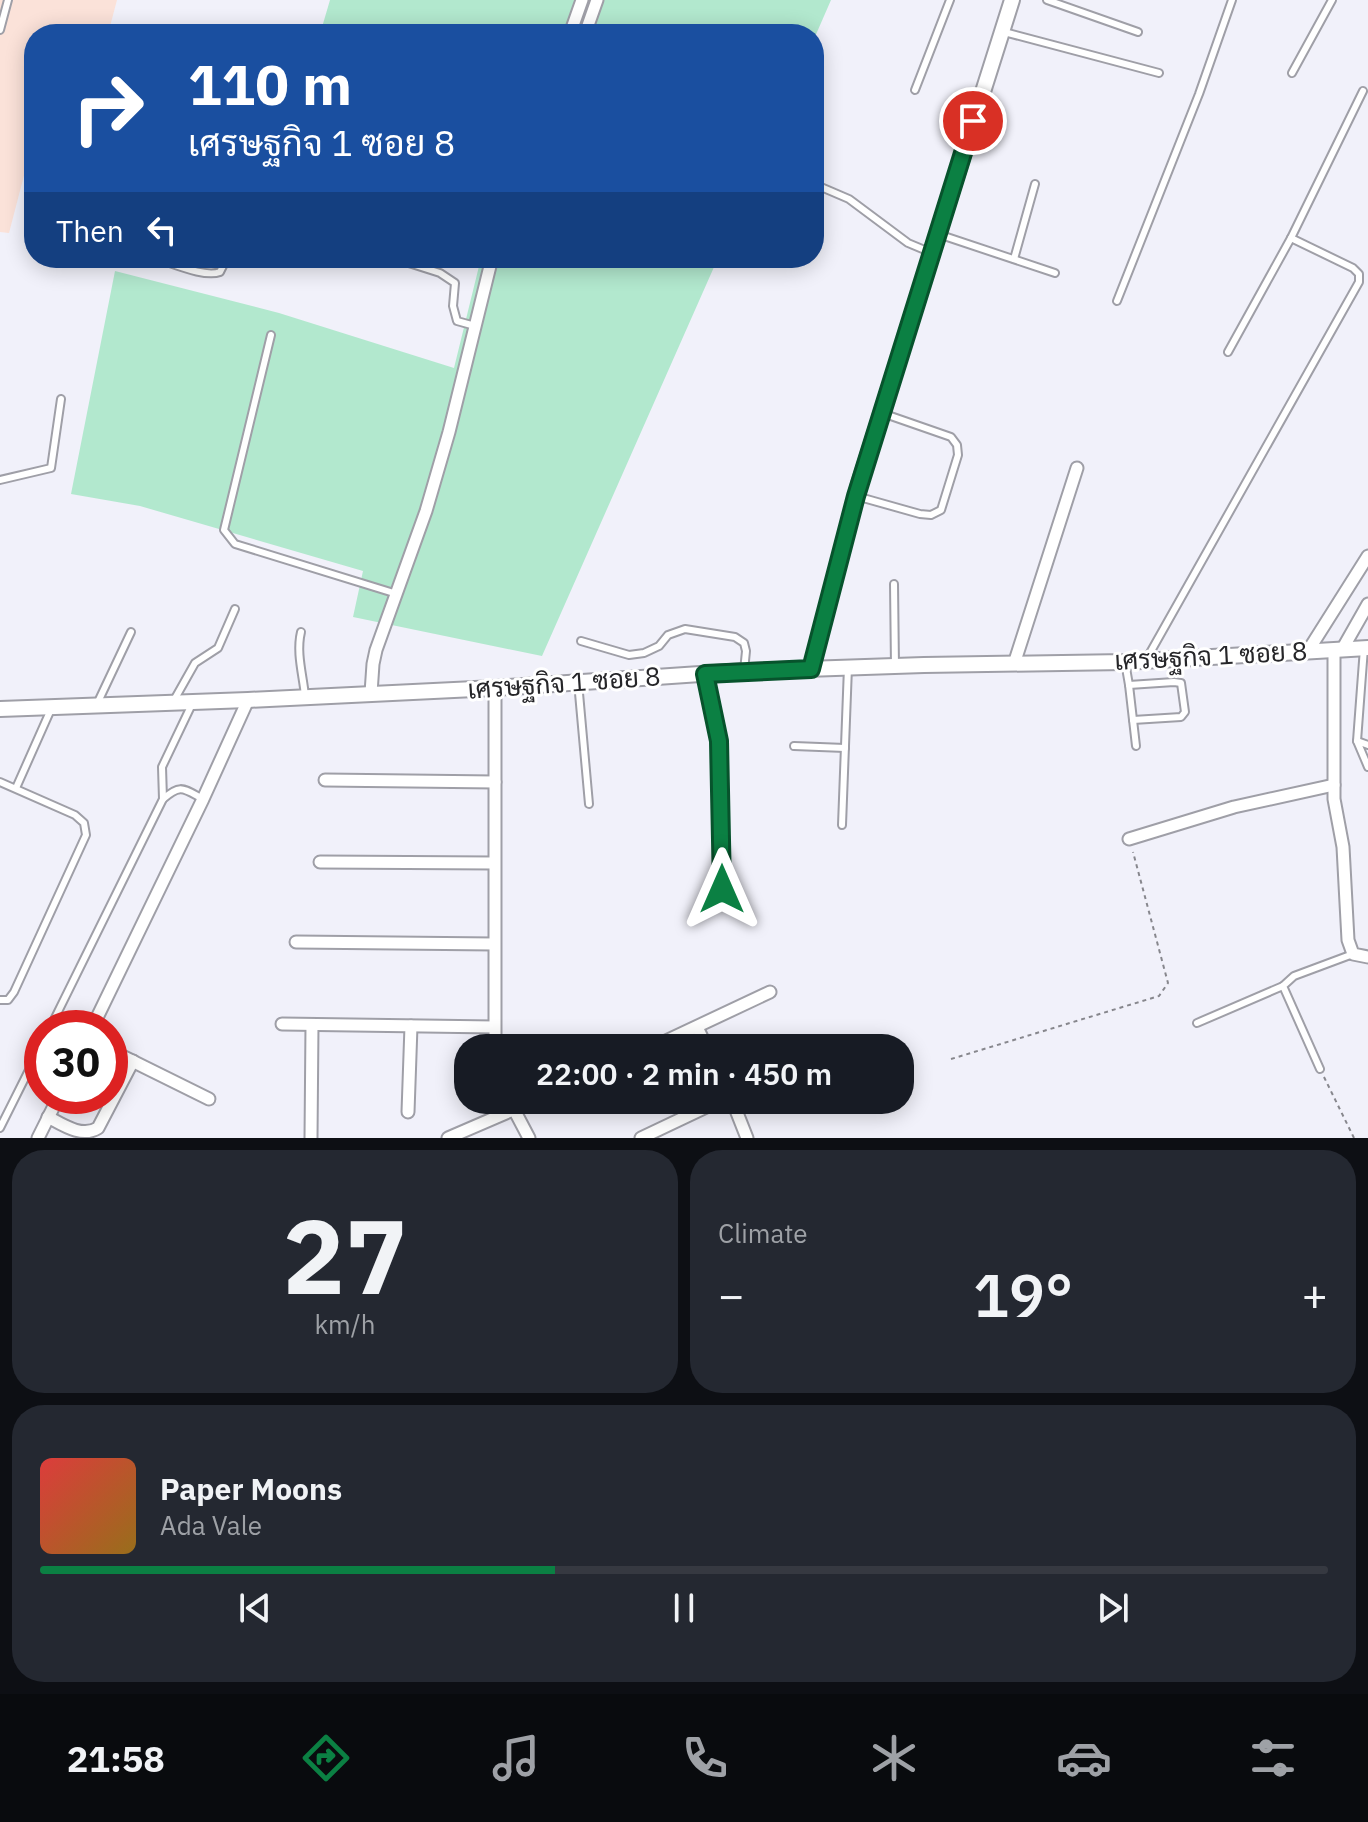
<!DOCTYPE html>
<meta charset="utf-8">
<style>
body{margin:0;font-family:"IBM Plex Sans",Sarabun,sans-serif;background:#242831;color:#f1f3f6;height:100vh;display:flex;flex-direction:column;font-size:30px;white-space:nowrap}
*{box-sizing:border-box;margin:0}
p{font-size:26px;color:#9ea1a6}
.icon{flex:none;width:44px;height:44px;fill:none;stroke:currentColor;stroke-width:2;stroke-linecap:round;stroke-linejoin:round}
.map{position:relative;height:1138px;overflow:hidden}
.sheet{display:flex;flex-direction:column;gap:12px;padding:12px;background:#0d0f14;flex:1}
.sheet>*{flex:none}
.guide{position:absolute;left:24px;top:24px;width:800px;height:244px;border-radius:32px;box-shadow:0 4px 20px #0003;background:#1a4fa0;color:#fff;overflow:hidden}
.speed{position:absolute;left:24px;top:1010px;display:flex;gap:16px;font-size:40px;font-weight:700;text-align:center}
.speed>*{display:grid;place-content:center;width:104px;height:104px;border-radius:50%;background:#171b24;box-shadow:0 4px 20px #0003;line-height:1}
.speed .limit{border:12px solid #d22;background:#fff;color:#111}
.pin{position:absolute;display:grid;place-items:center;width:68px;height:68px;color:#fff;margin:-34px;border:4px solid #fff;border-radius:50%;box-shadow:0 2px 8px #0007}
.me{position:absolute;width:88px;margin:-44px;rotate:0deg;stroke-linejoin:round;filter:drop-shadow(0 0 6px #0008)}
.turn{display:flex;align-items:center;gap:28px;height:168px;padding:0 32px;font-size:36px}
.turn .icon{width:104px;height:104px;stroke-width:2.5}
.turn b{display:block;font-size:56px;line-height:68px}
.then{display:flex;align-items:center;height:76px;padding:0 32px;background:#0003;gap:16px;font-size:30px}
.big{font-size:60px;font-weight:600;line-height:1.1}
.sheet .widget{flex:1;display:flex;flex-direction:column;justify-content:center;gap:12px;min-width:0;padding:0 28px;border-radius:32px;background:#242831}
.sheet .dial{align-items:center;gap:0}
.dial b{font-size:104px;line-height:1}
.song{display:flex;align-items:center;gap:24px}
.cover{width:96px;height:96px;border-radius:12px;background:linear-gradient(135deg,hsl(0 70% 55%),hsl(40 70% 35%))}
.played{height:8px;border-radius:4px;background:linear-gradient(90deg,#0b8043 40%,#363941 40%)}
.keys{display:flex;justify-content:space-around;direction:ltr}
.heat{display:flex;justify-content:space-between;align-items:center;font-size:44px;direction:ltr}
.sheet .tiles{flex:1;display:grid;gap:12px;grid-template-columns:1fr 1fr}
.widget:last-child{grid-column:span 2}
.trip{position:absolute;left:454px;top:1034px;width:460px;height:80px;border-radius:32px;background:#171b24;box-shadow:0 4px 20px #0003;font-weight:600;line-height:80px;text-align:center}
.tabs{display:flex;height:128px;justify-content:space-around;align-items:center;background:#090b0e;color:#9ea1a6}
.tabs .icon{width:56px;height:56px}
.tabs .current{color:#0b8043}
.tabs b{font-size:36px;color:#f1f3f6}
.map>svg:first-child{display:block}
.industrial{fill:#fbe2d9}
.green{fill:#b2e8ce}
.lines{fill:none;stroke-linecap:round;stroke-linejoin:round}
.service-casing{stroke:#9f9fa7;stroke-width:10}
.minor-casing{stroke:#9f9fa7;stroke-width:15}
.tertiary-casing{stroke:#9f9fa7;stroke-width:18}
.path{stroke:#87878d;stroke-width:2;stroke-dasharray:4 4;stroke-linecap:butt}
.service{stroke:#fff;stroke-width:6}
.minor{stroke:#fff;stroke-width:11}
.tertiary{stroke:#fff;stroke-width:14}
.route-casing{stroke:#07532c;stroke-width:20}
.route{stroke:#0b8043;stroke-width:14}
.labels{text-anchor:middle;stroke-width:6;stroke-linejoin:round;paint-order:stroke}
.street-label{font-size:26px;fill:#262629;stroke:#fff}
</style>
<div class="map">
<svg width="1368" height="1138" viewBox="0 0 1368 1138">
<rect width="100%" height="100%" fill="#f1f1fa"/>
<polygon class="industrial" points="0,0 117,0 108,34 34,34 34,137 9,233 0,232"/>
<g class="green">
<polygon points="330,0 831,0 814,39 814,34 320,34"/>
<polygon points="481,258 718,258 542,656 353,617 363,571 140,506 71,494 115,271 279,313 454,368"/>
</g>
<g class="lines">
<g class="service-casing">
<g id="service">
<polyline points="1047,0 1138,32"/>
<polyline points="0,30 8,0"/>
<polyline points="1004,32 1159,73"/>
<polyline points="1292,73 1332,0"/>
<polyline points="915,90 950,0"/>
<polyline points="814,184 849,199 908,243 932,253"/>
<polyline points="938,234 1055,273"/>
<polyline points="1291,238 1363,91"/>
<path d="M154 258C172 263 204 278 220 272L227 258"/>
<polyline points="393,258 440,273 455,283 453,306 457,321 475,326"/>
<polyline points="1014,259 1035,184"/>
<polyline points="1117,301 1199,94 1232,0"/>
<polyline points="271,335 224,530 235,544 397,594"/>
<polyline points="0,480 51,468 61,399"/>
<polyline points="856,496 920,514 931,515 941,510 958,455 957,445 951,437 882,413"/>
<polyline points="894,584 895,667"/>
<path d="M301 632C296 653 303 675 305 696"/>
<polyline points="581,641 629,655 644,653 659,646 668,635 685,629 735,637 744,643 746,651 744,671"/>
<polyline points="1364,648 1357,741 1368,767"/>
<polyline points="1146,660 1359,282 1359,274 1353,268 1291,238 1228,352"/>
<polyline points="1125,662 1129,685 1136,746"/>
<polyline points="578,682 589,804"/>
<polyline points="1129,685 1174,682 1181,683 1185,712 1181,717 1133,720"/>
<polyline points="173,702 195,663 218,648 235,609"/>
<polyline points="97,704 131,632"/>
<polyline points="1357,741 1368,745"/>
<polyline points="794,746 845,748"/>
<polyline points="0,782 75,815 84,823 86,835 14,992 8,1000 0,1000"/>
<polyline points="16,788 52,707"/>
<polyline points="163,799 162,767 193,702"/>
<polyline points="842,825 848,667"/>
<polyline points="1197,1023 1283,986"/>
<path d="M50 1028 163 799C181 783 184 789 203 799"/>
<polyline points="1320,1069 1283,986 1294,976 1353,954"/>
<polyline points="0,1128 42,1044"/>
</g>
</g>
<g class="minor-casing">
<g id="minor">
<polyline points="570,34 582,0"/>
<polyline points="585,34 597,0"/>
<polyline points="1343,648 1368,604"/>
<polyline points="1334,650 1334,799 1343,847 1348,940 1353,954 1368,957"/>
<polyline points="1308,651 1368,556"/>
<polyline points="1014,664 1077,468"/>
<polyline points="705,674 719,741 722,889"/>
<polyline points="495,688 495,1048"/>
<polyline points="371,693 373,664 376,650 426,511 449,432 492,258"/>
<polyline points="325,780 495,782"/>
<polyline points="1129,839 1234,807 1334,785"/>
<polyline points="320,862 494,863"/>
<polyline points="296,942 494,944"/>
<polyline points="282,1024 494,1027"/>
<polyline points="697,1027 707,1048"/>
<polyline points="92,1028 203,799 248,700"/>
<polyline points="651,1048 770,992"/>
<polyline points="110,1050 209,1099"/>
<polyline points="509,1100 529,1138"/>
<polyline points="732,1100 747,1138"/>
<polyline points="408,1112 411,1026"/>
<path d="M48 1117C63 1125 82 1138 98 1128L133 1061"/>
<polyline points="38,1138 59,1096"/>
<polyline points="311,1138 312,1025"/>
<polyline points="448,1138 536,1100"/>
<polyline points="641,1138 721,1100"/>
</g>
</g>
<g class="tertiary-casing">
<g id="tertiary">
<polyline points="811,669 859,484 1012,0"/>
<polyline points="0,709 248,700 495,688 744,671 924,665 1125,662 1368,648"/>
</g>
</g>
<g class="path">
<polyline points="951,1059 1159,996 1168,983 1133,852"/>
<polyline points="1324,1077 1354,1138"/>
</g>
<use href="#service" class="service"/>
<use href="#minor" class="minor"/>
<use href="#tertiary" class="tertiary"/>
</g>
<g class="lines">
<g class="route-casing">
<polyline id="route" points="722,889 719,741 705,674 811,669 856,496 973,121"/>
</g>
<use href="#route" class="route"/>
</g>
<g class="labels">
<g class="street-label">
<text transform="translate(1211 656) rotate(-3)" y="9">เศรษฐกิจ 1 ซอย 8</text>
<text transform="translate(564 683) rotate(-4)" y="9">เศรษฐกิจ 1 ซอย 8</text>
</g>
</g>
</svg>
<div class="speed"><div class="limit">30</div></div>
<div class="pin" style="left:973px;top:121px;background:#d93025"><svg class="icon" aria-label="arrive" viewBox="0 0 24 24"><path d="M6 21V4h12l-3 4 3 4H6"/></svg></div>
<svg class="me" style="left:722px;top:889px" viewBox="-20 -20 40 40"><path d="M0-17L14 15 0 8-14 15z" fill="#0b8043" stroke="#fff" stroke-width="4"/></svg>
<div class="trip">22:00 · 2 min · 450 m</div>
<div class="guide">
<div class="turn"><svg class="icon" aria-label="right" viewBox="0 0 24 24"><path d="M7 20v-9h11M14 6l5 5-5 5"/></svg><div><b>110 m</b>เศรษฐกิจ 1 ซอย 8</div></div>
<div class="then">Then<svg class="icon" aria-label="left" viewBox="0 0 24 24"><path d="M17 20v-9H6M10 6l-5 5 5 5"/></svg></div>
</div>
</div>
<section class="sheet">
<div class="tiles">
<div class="widget dial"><b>27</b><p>km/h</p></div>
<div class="widget"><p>Climate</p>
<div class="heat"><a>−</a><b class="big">19°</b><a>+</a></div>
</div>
<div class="widget">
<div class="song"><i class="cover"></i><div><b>Paper Moons</b><p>Ada Vale</p></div></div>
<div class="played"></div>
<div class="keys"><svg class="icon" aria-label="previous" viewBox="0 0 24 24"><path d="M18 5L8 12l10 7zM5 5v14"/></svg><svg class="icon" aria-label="pause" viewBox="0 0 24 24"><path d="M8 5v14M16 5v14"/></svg><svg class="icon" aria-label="next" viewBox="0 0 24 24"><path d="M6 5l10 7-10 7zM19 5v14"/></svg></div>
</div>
</div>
</section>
<nav class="tabs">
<b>21:58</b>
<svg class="icon current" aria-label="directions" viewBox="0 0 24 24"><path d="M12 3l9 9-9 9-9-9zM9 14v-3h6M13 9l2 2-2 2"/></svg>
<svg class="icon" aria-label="music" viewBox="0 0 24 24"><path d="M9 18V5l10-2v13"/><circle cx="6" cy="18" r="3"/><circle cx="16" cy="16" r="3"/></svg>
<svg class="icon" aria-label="phone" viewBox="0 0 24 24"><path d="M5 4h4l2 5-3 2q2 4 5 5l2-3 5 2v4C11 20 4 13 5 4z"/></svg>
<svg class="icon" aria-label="climate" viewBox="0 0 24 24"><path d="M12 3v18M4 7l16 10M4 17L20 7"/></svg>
<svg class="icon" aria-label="car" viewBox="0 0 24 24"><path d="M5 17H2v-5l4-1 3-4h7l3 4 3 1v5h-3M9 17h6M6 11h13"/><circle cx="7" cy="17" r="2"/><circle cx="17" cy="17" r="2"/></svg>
<svg class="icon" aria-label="filters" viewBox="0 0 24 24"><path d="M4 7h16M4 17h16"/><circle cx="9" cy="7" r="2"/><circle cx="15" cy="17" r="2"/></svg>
</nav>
